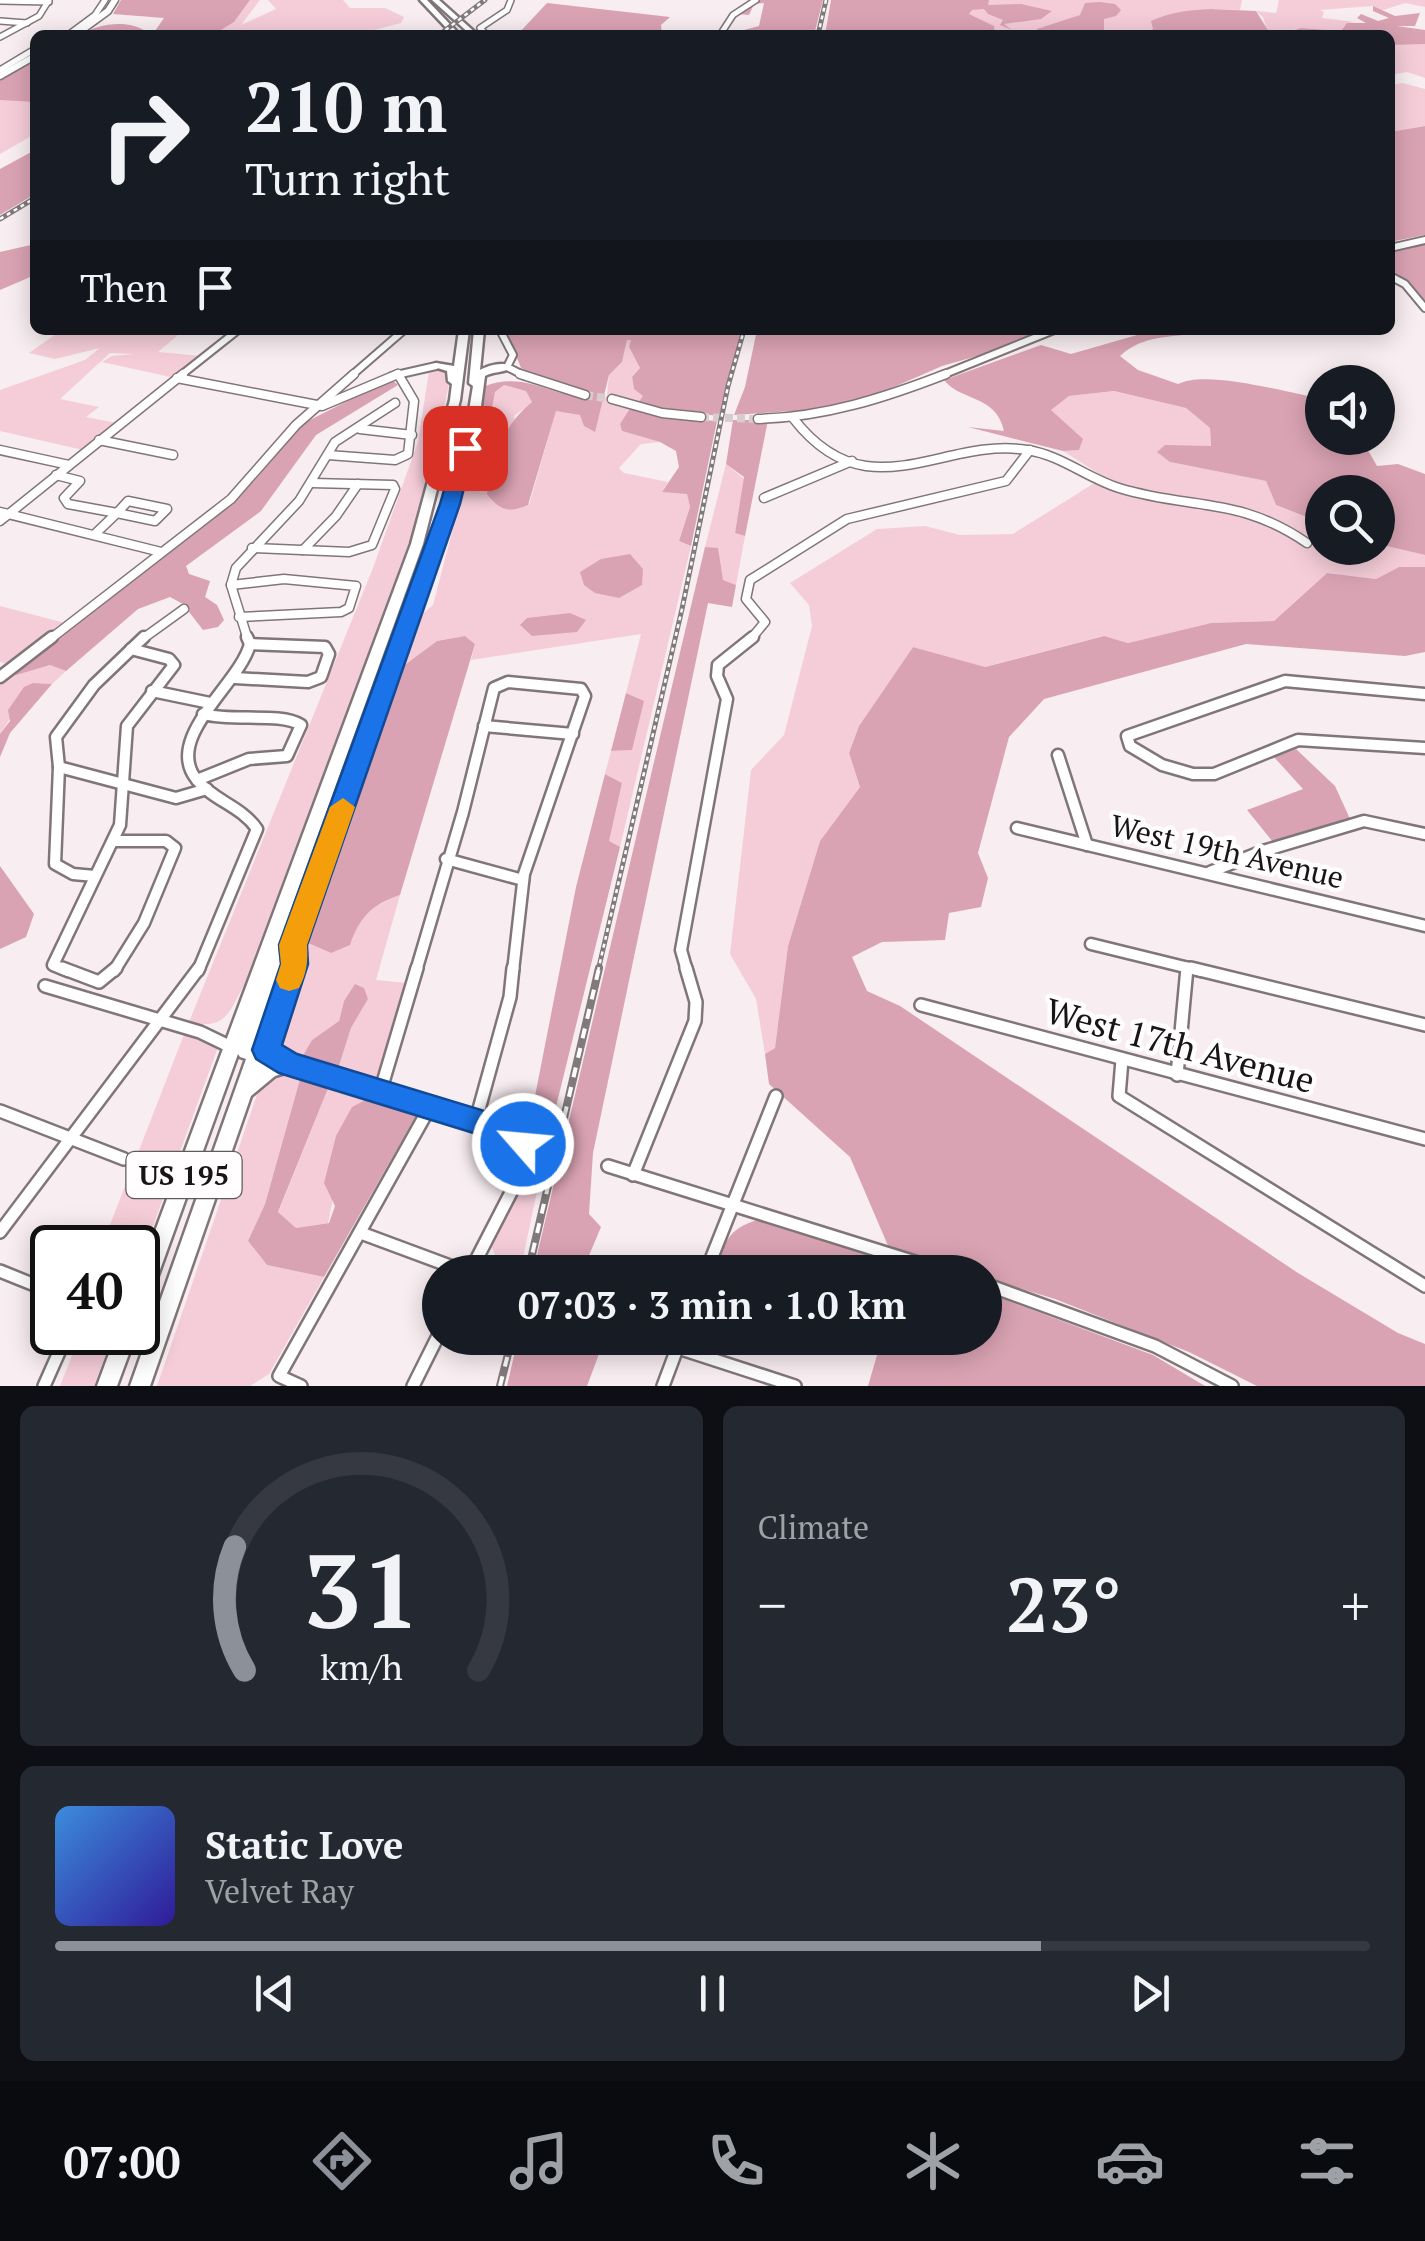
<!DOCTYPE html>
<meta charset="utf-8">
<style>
body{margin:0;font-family:"PT Serif",serif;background:#242831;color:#f1f3f6;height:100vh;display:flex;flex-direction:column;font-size:38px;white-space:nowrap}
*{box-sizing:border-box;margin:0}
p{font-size:32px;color:#9ea1a6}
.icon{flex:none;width:55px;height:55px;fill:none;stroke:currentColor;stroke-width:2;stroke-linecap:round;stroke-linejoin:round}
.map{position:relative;height:1386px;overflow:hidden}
.details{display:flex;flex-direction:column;gap:20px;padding:20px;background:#0d0f14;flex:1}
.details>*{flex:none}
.guide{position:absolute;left:30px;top:30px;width:1365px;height:305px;border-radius:15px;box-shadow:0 5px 25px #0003;background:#171b24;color:#f1f3f6;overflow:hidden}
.buttons{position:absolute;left:1305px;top:365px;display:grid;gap:20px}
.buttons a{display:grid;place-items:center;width:90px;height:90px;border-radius:50%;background:#171b24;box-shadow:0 5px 25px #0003;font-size:50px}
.speed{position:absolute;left:30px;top:1225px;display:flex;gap:20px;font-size:50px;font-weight:700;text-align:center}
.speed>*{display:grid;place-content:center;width:130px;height:130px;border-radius:50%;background:#171b24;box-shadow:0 5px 25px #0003;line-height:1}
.speed .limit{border:5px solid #111;border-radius:15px;background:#fff;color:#111}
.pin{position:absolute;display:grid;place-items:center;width:85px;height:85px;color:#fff;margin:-42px;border-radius:20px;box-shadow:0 5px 15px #0006}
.me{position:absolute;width:110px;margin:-55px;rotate:297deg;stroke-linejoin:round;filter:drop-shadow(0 0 8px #0008)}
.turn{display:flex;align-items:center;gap:35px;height:210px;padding:0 50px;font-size:45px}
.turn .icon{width:130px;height:130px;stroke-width:2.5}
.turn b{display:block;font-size:70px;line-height:85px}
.then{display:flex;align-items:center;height:95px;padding:0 50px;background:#0003;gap:20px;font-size:38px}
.big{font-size:75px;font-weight:600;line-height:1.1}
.details .widget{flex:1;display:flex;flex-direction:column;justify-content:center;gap:15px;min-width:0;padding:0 35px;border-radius:15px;background:#242831}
.details .dial{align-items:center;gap:0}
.dial svg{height:260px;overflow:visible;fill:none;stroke:#363941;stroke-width:7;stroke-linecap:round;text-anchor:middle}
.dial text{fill:#f1f3f6;stroke:none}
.song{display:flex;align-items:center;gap:30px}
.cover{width:120px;height:120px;border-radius:15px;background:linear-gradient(135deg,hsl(210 70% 55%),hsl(250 70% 35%))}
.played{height:10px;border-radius:5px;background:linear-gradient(90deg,#8c9099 75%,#363941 75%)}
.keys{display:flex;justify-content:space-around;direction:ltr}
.heat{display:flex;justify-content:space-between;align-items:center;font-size:55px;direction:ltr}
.details .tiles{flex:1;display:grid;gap:20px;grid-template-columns:1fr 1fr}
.widget:last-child{grid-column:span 2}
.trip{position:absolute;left:422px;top:1255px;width:580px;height:100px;border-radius:50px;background:#171b24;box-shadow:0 5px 25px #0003;font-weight:600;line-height:100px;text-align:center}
.tab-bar{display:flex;height:160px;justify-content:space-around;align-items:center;background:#090b0e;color:#9ea1a6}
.tab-bar .icon{width:70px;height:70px}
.tab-bar .selected{color:#8c9099}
.tab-bar b{font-size:45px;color:#f1f3f6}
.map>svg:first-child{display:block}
.green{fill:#f5cdd8}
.forest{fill:#daa3b3}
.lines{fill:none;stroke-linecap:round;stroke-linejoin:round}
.minor-tunnel{stroke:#d7cdcf;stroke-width:8;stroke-dasharray:8 4;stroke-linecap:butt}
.minor-far4-casing{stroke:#807679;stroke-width:8}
.minor-far3-casing{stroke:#807679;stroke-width:10}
.minor-far2-casing{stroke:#807679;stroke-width:11}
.minor-far1-casing{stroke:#807679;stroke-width:15}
.minor-casing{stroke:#807679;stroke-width:16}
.major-casing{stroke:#807679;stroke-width:9}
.highway-casing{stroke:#807679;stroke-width:5}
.minor-far4{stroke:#fff;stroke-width:5}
.minor-far3{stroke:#fff;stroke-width:6}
.minor-far2{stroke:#fff;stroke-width:8}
.minor-far1{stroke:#fff;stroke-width:10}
.minor{stroke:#fff;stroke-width:11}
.major{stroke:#fff;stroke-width:6}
.highway{fill:#fff;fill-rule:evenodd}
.rail-far1-casing{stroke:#817a7c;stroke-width:5}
.rail-casing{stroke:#817a7c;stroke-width:8}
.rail-far1{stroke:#fffdfd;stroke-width:2.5;stroke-dasharray:4;stroke-linecap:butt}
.rail{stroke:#fffdfd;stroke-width:4;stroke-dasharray:10;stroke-linecap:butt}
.route{fill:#1a73e8;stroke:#114b97;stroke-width:2.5}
.slow{fill:#f59e0b}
.labels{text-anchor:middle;stroke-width:9;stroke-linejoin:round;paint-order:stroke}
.shield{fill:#fffdfd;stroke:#5e5b5b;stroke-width:2.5}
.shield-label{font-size:28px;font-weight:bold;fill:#191516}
.street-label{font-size:30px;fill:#191516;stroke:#fffdfd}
.near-street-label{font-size:35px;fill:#191516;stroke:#fffdfd}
</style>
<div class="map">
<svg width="1425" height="1386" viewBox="0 0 1425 1386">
<rect width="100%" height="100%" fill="#f8edf0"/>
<g class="green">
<polygon points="250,0 260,0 241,25 276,9 268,0 343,0 350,8 385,8 404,17 401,23 355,35 213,35 234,22"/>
<polygon points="975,0 1242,0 1240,10 1211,9 1192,35 953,35"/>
<polygon points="1279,0 1425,0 1425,7 1405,3 1380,11 1373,6 1320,10 1324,12 1322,18 1355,22 1347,23 1341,31 1301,28 1269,35 1263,17 1256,11 1276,13"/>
<polygon points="1401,43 1425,44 1425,78 1407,72 1390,75 1390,45"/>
<polygon points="35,57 35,134 0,154 0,79"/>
<polygon points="1403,83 1425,89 1425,126 1390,132 1390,85"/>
<polygon points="62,330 178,330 177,336 158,352 202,356 175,378 102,362 112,356 135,354 110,353 60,399 99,407 86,417 117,423 83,450 0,431 0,390 85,360 100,348 55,359 29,353"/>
<polygon points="627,339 632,340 629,347 640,368 632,377 634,389 644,396 620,424 622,431 660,442 641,444 619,468 624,473 668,482 662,492 687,493 690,507 679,541 691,546 620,847 608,842 622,783 605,774 611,751 631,750 643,701 626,693 641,634 471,660 475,644 465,636 437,641 402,667 419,617 433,605 479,429 489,425 495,392 504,385 526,390 533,402 514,416 529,505 556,410 581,415 607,396 609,375 622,362"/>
<path d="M433 368 451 373 434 461 411 537 244 985C228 1014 226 1030 189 1022L373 568 418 442 429 371Z"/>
<polygon points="1114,391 1186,408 1210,428 1211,447 1170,462 1266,481 1276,505 1322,523 1322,548 1378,548 1378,544 1425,555 1425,567 1399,567 1376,579 1327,573 1274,621 1211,623 1128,643 1103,636 984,667 913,647 859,726 849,753 860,787 820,841 788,946 775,1048 765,1054 756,999 730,954 751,770 784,735 812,626 809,605 790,583 877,529 925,526 960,535 1013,534 1104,477 1063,451 1079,450 1050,409 1069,396"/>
<polygon points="726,464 744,479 735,533 745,536 736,585 723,580 705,547"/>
<polygon points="0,606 65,623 8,664 0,662"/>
<polygon points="50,665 66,671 52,684 33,683 0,734 0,682 13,670"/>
<path d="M400 895 376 980 407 983 380 1083 338 1069 351 1028 368 999 356 984 344 1001 339 1021 312 1040 302 1057 277 1050 274 1044 277 1029 308 943 331 953C352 928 369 905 400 895Z"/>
<polygon points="185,1032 215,1042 217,1050 138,1267 138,1248 101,1248"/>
<polygon points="292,1070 302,1072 265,1204 248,1241 267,1265 324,1277 269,1374 250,1386 157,1386 260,1086 278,1072"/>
<polygon points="331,1081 374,1095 352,1107 328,1223 296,1228 278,1213"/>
<path d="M549 1135 520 1272C505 1272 496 1260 492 1247L525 1180 531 1182Z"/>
<polygon points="81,1333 114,1333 94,1386 60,1386"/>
</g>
<g class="forest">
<path d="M121 0H250L234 22 213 35H81C98 23 129 19 147 32L155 31 164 18 113 14Z"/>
<polygon points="760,0 823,0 814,35 760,35 759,30 744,30 759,26 764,3 754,4 749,15 737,14"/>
<polygon points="831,0 989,0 988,5 1021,4 1052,11 1041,19 1004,24 1012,30 1000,25 1003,20 988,14 984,9 972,10 969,14 994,26 995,35 825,35"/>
<polygon points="1100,2 1115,4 1121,10 1116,16 1104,19 1104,32 1097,35 1038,34 1037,29 1080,15 1085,3"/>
<polygon points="547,3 670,17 661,25 662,35 517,35"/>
<polygon points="1373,6 1395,16 1420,13 1415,26 1397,26 1425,30 1425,44 1390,45 1390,35 1278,35 1301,28 1341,31 1347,23 1366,23 1357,18 1361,14 1378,21 1389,18 1373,11"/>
<path d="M1211 9 1256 11 1271 35H1131L1144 34 1153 29 1151 21C1170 12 1190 10 1211 9Z"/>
<polygon points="35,58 35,102 0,100 0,80"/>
<polygon points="1425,126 1425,235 1390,242 1390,132"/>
<polygon points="35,150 35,194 0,215 0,169"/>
<polygon points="1425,243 1425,303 1413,289 1390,274 1390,252"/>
<polygon points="35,244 35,275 0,290 0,252"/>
<path d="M506 330H742L723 415 720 416 660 410 638 403 643 396 634 389 632 377 640 368 629 347 631 340H627L622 362 609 375 595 432 584 426 580 415 556 411 528 505C509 513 500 511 487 494 492 458 503 425 532 402L526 391 504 385 495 392 489 425 483 431 478 429 483 387C528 368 556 403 592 394L546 382 521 368Z"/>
<polygon points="757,330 1044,330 1019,344 942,366 878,394 823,409 734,415 745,387"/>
<path d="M1200 330 1203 332C1173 338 1143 334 1120 356L1138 370 1178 384C1206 369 1289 393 1322 399V438H1361L1377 466 1398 464 1425 474V555L1378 544V492H1322V523L1276 505 1266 481 1170 462 1157 452 1165 445 1211 446 1210 428 1186 408 1114 391 1069 396 1051 410 1083 439 1079 450 1063 451 968 427 1004 431C996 394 961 402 944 380L1041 345 1071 354 1151 331Z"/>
<polygon points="391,379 398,385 316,435 261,511 186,566 189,574 210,581 205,597 217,605 224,620 218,627 203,630 183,604 170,597 138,609 66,671 50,665 16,675 13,670 215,518 256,479 304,423"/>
<polygon points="631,407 676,418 717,421 691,546 679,541 690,507 687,494 662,492 679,467 676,451 660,442 622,431 620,424"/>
<polygon points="733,420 768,420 745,536 735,533 744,477 726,464"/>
<polygon points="705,547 718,548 723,580 736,585 732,607 708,603 593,1153 589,1214 601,1227 582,1272 533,1272"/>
<polygon points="630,554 643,569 642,585 619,598 595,593 584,585 580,572 601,559"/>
<polygon points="1399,567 1425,567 1425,652 1405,656 1246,644 1044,699 1009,737 978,853 988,878 981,907 949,913 945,940 882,942 852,957 867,991 900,1006 1298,1273 1398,1333 1425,1344 1425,1386 1257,1386 1189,1352 1055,1299 985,1278 985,1272 968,1272 889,1248 850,1157 769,1084 765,1054 775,1048 788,946 820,841 860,787 849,753 859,726 913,647 985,667 1104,636 1128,643 1211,623 1274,621 1327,573 1376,579"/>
<polygon points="570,613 586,620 577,632 532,636 520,625 527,618"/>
<path d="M465 636 475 644 400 895C372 904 359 918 350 945L331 953 308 943 402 667 437 641Z"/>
<polygon points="33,683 52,684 10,733 0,757 0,734 10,721 8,710 24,687"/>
<polygon points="626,693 644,701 632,750 611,751"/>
<polygon points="1296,749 1335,786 1351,821 1273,842 1247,810 1303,789 1274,757"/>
<polygon points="605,774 622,783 609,841 620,847 549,1135 531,1182 525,1180 530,1140 527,1137 576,887"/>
<polygon points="0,866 34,914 26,937 0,949"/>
<polygon points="355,984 364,988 368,999 351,1028 338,1069 302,1057 312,1040 339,1021 344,1001"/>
<polygon points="302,1072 331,1081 278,1212 296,1228 329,1223 335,1206 324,1183 336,1136 352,1107 374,1095 420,1109 324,1277 267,1265 248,1241 265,1204"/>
<path d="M758 1220 924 1272H714C724 1245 727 1228 758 1220Z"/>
<polygon points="985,1292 1153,1355 1205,1386 868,1386 882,1338 985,1338"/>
<polygon points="518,1338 605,1338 587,1386 507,1386"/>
</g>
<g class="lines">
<g class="minor-tunnel">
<polyline points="585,395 612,399"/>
<polyline points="701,417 758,419"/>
</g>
<g class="minor-far4-casing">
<g id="minor-far4">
<polyline points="0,1 49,2"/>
<polyline points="0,21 27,23"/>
<polyline points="68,35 95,15 105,0"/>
<polyline points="487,35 480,28 507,10 511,0"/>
<polyline points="720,35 733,15 756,0"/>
<polyline points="0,37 39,16 49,0"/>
<polyline points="0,70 35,49"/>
</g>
</g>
<g class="minor-far3-casing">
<g id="minor-far3">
<polyline points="1390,248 1425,240"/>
<polyline points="1390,276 1405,284 1425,308"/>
<polyline points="500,330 513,355 507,367 525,376"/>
<polyline points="180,376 238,330"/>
<polyline points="351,376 404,330"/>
<polyline points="392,376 436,366"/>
<polyline points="940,376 1054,330"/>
</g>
</g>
<g class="minor-far2-casing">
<g id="minor-far2">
<polyline points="520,374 585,395"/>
<polyline points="177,378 322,406 398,374"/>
<polyline points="612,399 662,413 701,417"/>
<path d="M793 418C868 515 942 436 1027 450 1061 455 1087 478 1119 488 1191 510 1239 496 1307 543"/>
<path d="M758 419C825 417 884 398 946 374"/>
<polyline points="360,429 412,435"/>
<polyline points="99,440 173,455"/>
<polyline points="0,450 69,465"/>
<polyline points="328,455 395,460 408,454 414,401 398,374"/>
<polyline points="56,475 80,481 64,498 68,504 117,513"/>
<polyline points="764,498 852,461"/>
<polygon points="128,501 167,509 155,521 117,513"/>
<polyline points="0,512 161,552"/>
<polyline points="0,521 183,374"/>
<polyline points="96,533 117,513"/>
<polyline points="252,548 349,552 372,545 395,489 393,485 312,483"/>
<polyline points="303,550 336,516 358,484"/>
<polyline points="231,585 284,579 356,586 349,608 341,612 239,617"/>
<polyline points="49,640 231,499 296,425 354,374"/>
<polyline points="141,640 184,609"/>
<polyline points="248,640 231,585 236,568 299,501 335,442 395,403"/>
<polyline points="750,640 765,622 746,599 750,580 847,519 1006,481 1030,450"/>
</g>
</g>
<g class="minor-far1-casing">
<g id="minor-far1">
<polyline points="0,677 52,637"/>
<polyline points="235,678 308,682 321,677 329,654 325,647 250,644"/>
<polyline points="152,691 210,703"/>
<polyline points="1425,694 1285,681 1127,736 1130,746 1162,765 1193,774 1214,774 1298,740 1425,748"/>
<polyline points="484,726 573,734"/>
<polyline points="1058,755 1087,845"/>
<polyline points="59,767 176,798 207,789"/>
<path d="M197 780 249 759 287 756 301 725C280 712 232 722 203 714"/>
<polyline points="1017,828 1425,926"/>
<polyline points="446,859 523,880"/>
<polyline points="1210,872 1263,851 1364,821 1425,834"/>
<polyline points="95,876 73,874 55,864 59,767 56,737 94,685 144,637"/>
<polyline points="1091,944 1201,971"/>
<polyline points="68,971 53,965 120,825 127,726 174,665 169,659 131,649"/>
<polyline points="114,971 144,923 175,848 166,841 114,841"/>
<path d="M198 971 257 829C241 806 214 801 197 780 162 738 240 684 250 644L247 637"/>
<polyline points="416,971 463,812 494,688 508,682 581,689 585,696 524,874 513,971"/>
<polyline points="687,971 681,950 727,699 717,676 718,665 753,637"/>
</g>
</g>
<g class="minor-casing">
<g id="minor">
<polyline points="62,968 99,982 116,968"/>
<polyline points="1191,968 1425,1025"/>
<polyline points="45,986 200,1032 231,1047"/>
<polyline points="921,1005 1425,1139"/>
<polyline points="1122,1060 1119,1096 1425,1286"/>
<polyline points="289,1065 444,1107 523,1144 522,1171 470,1272"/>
<polyline points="1177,1075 1187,968"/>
<polyline points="381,1089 417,968"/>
<polyline points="0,1111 124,1159"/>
<polyline points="476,1120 510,997 513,968"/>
<polyline points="608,1166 947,1272"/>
<polyline points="633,1175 695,1021 696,1002 686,968"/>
<polyline points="0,1232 199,968"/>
<polyline points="361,1233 466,1272"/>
<polyline points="0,1271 52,1292"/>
<polyline points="706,1272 776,1096"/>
<polyline points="985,1284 1155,1346 1232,1386"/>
<polyline points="678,1348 795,1386"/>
<polyline points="44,1386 68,1332"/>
<polyline points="301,1386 279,1376 431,1105"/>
<polyline points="413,1386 440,1332"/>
<polyline points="663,1386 681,1338"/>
</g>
</g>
<g class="major-casing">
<g id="major">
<polyline points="75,35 108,11 115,0"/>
<polyline points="0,76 35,56"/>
</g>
</g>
<g class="highway-casing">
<g id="highway">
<polygon points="420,0 427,0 460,35 453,35"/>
<polygon points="432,0 439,0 478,35 471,35"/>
<path d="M459 330H469L460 400 423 544 278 945 280 963 445 502 466 429 473 386 469 383 474 330H484L480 370C489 365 504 361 512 367 505 373 494 371 485 376L478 429 455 510 267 1051 295 1060 298 1065 295 1070 275 1076 251 1096 150 1386H130L246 1059 240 1057 238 1054 148 1303 145 1310 138 1313V1277L411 544 450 400 452 384 448 381 447 371 431 366 436 363 454 366Z"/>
<polygon points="117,1332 137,1332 117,1386 97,1386"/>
</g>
</g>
<use href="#minor-far4" class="minor-far4"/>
<use href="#minor-far3" class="minor-far3"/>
<use href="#minor-far2" class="minor-far2"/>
<use href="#minor-far1" class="minor-far1"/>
<use href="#minor" class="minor"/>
<use href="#major" class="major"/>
<use href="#highway" class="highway"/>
<g class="rail-far1-casing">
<g id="rail-far1">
<polyline points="439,35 485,0"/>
<polyline points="818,35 826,0"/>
<polyline points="0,219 35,198"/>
<polyline points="598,971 682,609 728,386 744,330"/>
</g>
</g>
<g class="rail-casing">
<g id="rail">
<polyline points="528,1272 599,968"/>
<polyline points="500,1386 512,1338"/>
</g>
</g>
<use href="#rail-far1" class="rail-far1"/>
<use href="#rail" class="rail"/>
</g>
<polygon class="route" points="465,443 474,448 460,504 307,945 308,964 282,1045 297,1054 514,1120 534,1135 538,1144 534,1153 523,1157 493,1139 279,1073 256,1059 252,1050 281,964 279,945 440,504 456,448"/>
<path class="slow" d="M343 798 355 807 307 945C308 961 307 973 299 988L289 991 280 988 276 980 281 964 279 945 330 807Z"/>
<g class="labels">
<rect class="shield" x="126.5" y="1152" width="115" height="46" rx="8"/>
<g class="shield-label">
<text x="184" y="1185">US 195</text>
</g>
<g class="street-label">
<text transform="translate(1227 852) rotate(13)" y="10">West 19th Avenue</text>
</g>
<g class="near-street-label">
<text transform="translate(1180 1046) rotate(15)" y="12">West 17th Avenue</text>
</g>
</g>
</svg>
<div class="buttons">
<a><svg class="icon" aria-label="sound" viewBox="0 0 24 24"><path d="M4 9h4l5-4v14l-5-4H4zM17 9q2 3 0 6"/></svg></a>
<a><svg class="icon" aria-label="search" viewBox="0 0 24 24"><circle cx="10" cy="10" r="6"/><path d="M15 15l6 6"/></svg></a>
</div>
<div class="speed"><div class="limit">40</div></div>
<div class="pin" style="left:465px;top:448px;background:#d93025"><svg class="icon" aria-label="arrive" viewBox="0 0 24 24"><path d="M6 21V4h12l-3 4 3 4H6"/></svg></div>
<svg class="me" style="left:523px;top:1144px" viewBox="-20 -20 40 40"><circle r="17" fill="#1a73e8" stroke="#fff" stroke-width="3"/><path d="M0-11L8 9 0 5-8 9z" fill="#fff"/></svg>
<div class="trip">07:03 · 3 min · 1.0 km</div>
<div class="guide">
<div class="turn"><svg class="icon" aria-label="right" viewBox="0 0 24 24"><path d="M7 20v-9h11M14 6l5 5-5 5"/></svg><div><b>210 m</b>Turn right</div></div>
<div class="then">Then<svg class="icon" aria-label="arrive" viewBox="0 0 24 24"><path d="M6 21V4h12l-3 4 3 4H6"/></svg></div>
</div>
</div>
<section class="details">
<div class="tiles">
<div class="widget dial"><svg viewBox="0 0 100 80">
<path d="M14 69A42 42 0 1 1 86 69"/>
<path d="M14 69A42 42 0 0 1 11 31" stroke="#8c9099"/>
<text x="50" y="56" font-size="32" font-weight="700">31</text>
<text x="50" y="72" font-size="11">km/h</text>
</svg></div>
<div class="widget"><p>Climate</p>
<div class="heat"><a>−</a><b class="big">23°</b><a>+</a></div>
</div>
<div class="widget">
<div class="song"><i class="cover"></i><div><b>Static Love</b><p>Velvet Ray</p></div></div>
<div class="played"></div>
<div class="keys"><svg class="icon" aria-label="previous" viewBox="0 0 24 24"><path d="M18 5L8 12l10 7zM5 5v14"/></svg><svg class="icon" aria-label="pause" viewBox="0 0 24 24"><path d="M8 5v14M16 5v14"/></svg><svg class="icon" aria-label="next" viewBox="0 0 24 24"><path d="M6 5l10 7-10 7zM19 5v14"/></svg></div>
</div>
</div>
</section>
<nav class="tab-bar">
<b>07:00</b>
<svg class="icon selected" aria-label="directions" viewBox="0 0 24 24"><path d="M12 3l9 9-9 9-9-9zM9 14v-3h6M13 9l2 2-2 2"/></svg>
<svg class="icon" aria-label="music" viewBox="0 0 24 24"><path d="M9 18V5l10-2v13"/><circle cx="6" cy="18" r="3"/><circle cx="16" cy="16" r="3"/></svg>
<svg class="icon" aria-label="phone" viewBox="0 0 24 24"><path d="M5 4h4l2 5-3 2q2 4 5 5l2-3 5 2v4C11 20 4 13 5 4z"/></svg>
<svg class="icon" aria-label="climate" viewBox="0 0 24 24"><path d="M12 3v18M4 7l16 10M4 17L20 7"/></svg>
<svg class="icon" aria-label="car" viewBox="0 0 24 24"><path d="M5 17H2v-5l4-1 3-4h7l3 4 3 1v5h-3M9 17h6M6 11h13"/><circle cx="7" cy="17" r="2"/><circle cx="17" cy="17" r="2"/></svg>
<svg class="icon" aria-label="filters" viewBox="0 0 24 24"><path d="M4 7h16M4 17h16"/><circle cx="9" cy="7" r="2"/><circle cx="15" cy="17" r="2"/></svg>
</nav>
